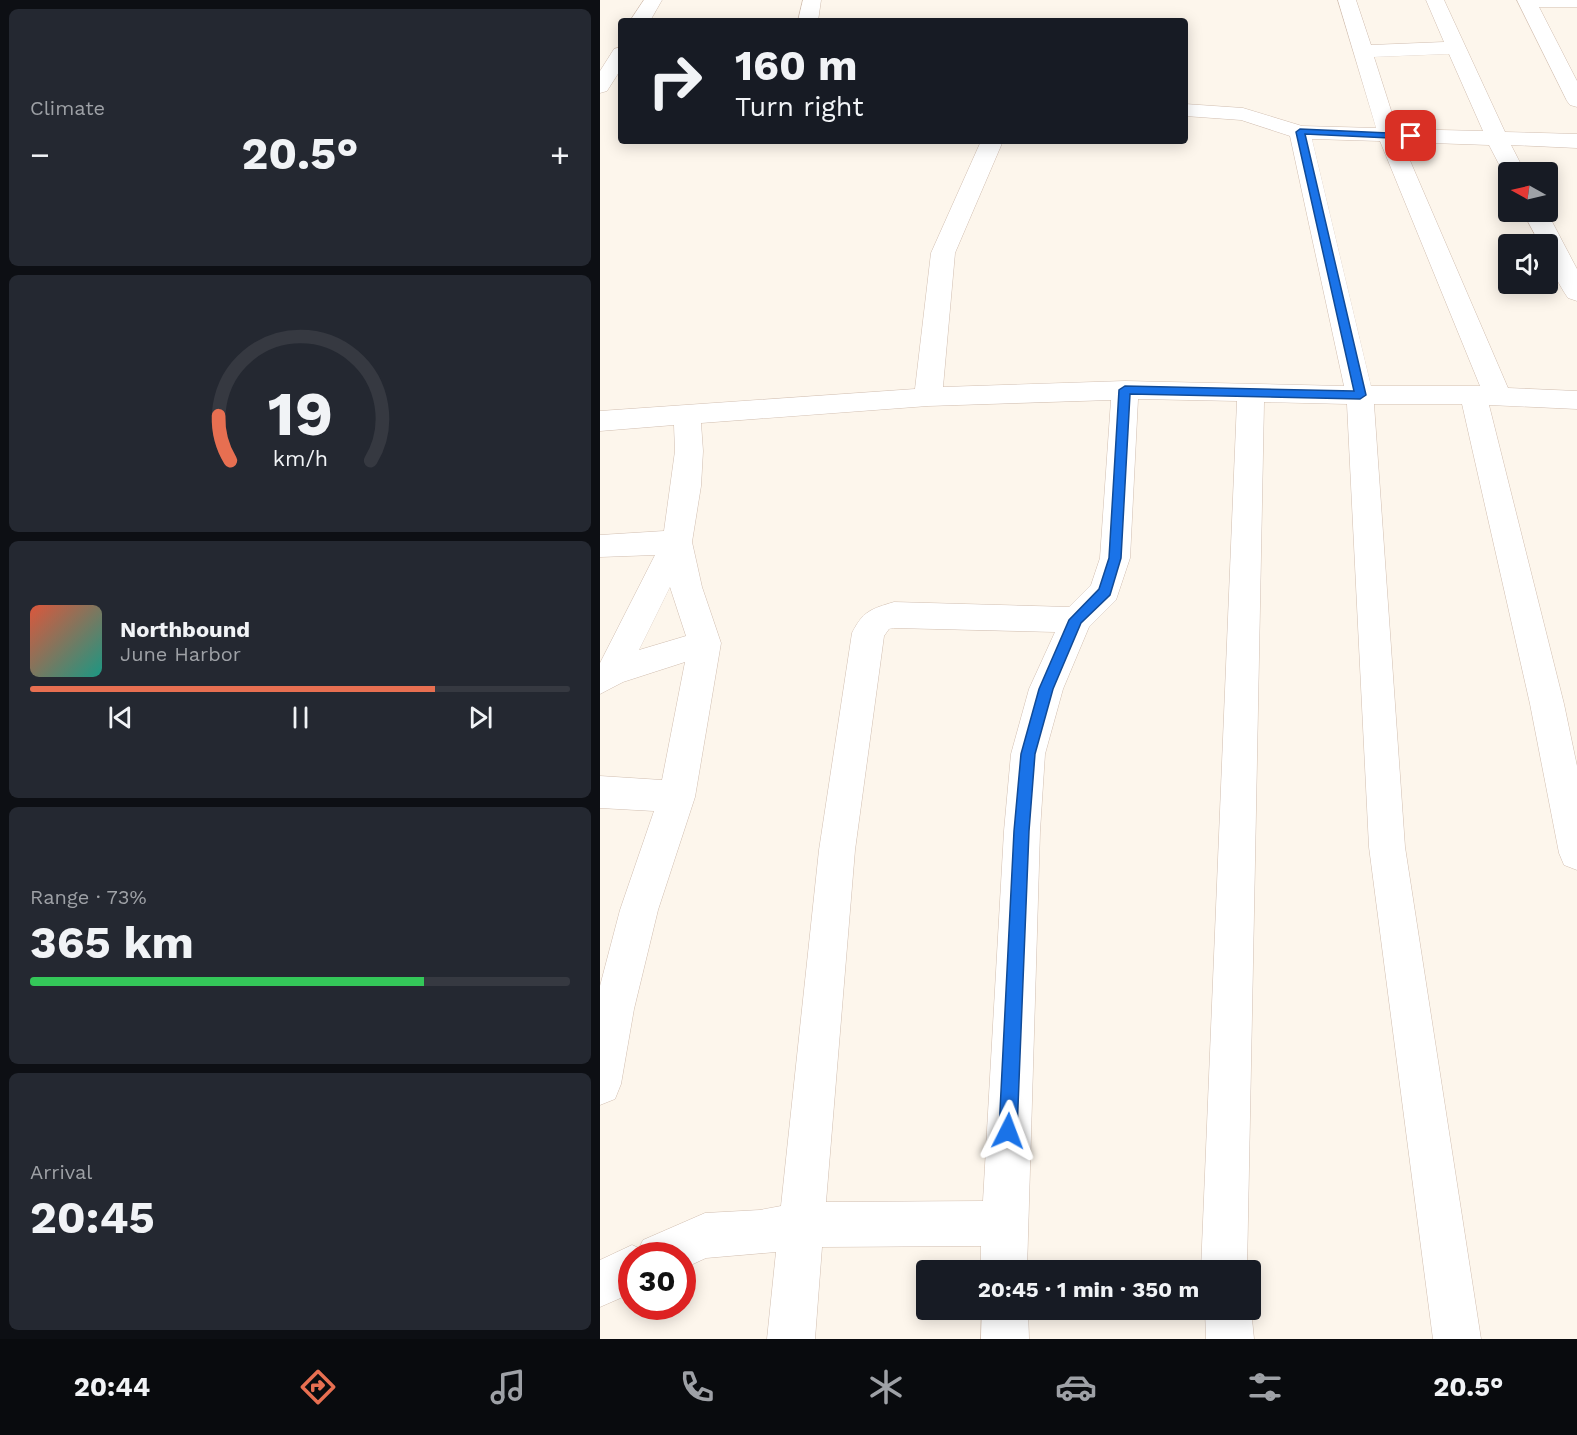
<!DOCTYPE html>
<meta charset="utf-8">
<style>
body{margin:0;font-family:"Work Sans",sans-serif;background:#242831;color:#f1f3f6;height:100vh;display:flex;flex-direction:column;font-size:22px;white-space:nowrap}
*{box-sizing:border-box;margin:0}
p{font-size:20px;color:#9ea1a6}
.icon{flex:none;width:33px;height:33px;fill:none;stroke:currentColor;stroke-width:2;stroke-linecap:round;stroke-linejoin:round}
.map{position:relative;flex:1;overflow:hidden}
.details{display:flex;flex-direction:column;gap:9px;padding:9px;background:#0d0f14;width:600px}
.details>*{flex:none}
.guide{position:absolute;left:18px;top:18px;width:570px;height:126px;border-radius:6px;box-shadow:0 3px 15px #0003;background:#171b24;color:#f1f3f6;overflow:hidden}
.needle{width:39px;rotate:278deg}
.tools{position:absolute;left:898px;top:162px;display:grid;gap:12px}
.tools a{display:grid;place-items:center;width:60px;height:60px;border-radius:6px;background:#171b24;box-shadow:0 3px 15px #0003;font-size:30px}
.speed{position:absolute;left:18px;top:1242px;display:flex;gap:12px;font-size:30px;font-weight:700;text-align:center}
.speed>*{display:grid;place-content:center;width:78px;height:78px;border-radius:50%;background:#171b24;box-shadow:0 3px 15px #0003;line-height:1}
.speed .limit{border:9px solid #d22;background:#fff;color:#111}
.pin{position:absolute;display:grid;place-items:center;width:51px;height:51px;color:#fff;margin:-26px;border-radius:12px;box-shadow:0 3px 9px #0006}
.me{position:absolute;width:66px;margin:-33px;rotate:3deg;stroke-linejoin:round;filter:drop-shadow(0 0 4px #0008)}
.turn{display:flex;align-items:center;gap:21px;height:126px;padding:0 18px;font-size:27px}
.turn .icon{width:78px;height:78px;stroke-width:2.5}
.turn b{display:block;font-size:42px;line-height:51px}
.big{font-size:45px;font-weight:700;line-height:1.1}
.details .tile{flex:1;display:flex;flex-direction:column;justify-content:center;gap:9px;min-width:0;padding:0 21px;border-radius:9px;background:#242831}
.details .dial{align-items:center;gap:0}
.dial svg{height:156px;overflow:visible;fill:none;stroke:#363941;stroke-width:7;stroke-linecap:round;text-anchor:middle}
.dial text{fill:#f1f3f6;stroke:none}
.song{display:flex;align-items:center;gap:18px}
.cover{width:72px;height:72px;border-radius:9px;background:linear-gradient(135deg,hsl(10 70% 55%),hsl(170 70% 35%))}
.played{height:6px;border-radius:3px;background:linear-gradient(90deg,#e76f51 75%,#363941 75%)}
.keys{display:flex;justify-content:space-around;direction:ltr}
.heat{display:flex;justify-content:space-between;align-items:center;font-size:33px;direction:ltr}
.charge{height:9px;border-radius:4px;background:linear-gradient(90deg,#34c759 73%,#363941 0)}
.trip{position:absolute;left:316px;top:1260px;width:345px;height:60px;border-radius:6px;background:#171b24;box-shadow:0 3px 15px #0003;font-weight:700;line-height:60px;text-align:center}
.dock{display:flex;height:96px;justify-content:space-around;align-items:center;background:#090b0e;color:#9ea1a6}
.dock .icon{width:42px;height:42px}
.dock .on{color:#e76f51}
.dock b{font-size:27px;color:#f1f3f6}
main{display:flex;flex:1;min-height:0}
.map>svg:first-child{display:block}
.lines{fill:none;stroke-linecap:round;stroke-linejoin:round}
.street-casing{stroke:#d1beb0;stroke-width:1}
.street{fill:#fff;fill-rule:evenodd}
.route{fill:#1a73e8;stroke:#114b97;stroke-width:1.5}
</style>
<main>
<section class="details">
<div class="tile"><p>Climate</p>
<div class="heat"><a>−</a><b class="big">20.5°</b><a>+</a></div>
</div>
<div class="tile dial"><svg viewBox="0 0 100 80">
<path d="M14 69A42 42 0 1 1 86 69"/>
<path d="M14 69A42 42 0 0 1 8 46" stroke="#e76f51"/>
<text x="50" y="56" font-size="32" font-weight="700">19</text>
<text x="50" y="72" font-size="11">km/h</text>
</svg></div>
<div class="tile">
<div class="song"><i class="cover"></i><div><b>Northbound</b><p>June Harbor</p></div></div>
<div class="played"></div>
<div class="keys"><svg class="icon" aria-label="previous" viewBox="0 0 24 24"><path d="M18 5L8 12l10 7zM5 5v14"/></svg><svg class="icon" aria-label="pause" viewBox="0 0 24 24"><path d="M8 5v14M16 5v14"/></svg><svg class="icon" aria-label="next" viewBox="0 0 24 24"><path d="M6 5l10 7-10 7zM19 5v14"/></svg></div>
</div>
<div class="tile"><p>Range · 73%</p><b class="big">365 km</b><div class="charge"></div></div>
<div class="tile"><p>Arrival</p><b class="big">20:45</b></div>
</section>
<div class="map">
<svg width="977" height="1339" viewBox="0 0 977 1339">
<rect width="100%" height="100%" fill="#fdf6ec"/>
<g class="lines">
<g class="street-casing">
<g id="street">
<polygon points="44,0 62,0 50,21 30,21"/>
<polygon points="203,0 221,0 218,21 198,21"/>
<path d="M738 0H756L771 45 844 42 826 0H844L905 132 977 134V148L911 145 925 172H909V177L903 172 889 145 802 142 908 388 977 391V409L889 405 964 704 977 766V870L964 865 959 853 930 704 862 404H774L805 847 881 1339H833L769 847 747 404 664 402 647 1270H601L637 401 538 399 530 558 516 600 489 627 463 689 445 754 440 831 427 1270H381V1246L222 1247 215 1339H167L176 1252 106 1258 82 1269V1256H32V1293L0 1307V1260L32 1245 39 1248 43 1240 105 1213 160 1210 181 1206 219 850 252 633C263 611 271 609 294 602L469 607 491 585 500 558 511 400 328 406 101 423 103 451 101 486 92 542 102 587 121 643 95 797 58 910 34 1009 21 1084 15 1099 0 1105V986L20 910 54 811 0 808V776L62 780 85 662 23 682 0 694V663L55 555 0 557V535L64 531 75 451 74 425 0 431V411L315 389 331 253 381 141H403L355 253 343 387 525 381 744 386 690 136 641 120 585 116V104L643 108 702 126 776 128ZM849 54 883 131 797 129 774 57ZM712 139 780 141 880 386H771ZM70 587 86 636 39 650ZM294 628 455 632 429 689 411 754 404 831 383 1201 226 1202 255 850 284 636 289 629Z"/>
<polygon points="917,0 977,0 977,7 939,7 977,81 977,107 970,105 967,101"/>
<polygon points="21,47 21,69 7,91 0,93 0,71 14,49"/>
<path d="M923 212H947L977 269V301L968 298C957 282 948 264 948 244H940Z"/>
<polygon points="651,1309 654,1339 606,1339 605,1310"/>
<polygon points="382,1310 428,1310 429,1339 381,1339"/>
</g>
</g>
<use href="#street" class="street"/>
</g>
<polygon class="route" points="700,129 811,134 815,136 811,139 705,134 766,395 760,399 530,394 521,558 510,595 481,623 453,689 435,754 429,831 417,1131 414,1137 408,1140 402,1137 399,1131 414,831 421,754 439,689 469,620 499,589 509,558 519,390 525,386 754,391 696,132"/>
</svg>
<div class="tools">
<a><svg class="needle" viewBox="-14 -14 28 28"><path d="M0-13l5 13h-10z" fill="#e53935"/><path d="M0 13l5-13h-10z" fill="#9ea1a6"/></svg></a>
<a><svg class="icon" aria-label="sound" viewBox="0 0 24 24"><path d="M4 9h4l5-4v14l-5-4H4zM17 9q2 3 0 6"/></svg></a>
</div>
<div class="speed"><div class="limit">30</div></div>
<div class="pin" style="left:811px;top:136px;background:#d93025"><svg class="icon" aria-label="arrive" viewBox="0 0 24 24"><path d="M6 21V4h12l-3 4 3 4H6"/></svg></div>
<svg class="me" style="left:408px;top:1131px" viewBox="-20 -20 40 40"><path d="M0-17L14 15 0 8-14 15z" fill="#1a73e8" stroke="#fff" stroke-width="4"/></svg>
<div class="trip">20:45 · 1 min · 350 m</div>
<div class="guide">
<div class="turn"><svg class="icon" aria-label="right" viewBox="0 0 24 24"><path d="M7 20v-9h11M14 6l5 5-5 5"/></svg><div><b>160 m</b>Turn right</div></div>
</div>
</div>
</main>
<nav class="dock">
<b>20:44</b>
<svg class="icon on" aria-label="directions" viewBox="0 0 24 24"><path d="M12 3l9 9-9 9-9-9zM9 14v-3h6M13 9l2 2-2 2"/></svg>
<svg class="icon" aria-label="music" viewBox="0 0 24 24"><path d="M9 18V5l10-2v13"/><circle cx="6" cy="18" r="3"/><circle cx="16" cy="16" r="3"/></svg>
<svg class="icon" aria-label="phone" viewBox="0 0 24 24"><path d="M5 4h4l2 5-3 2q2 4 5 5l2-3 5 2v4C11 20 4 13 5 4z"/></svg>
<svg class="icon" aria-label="climate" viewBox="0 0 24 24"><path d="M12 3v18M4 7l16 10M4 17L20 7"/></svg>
<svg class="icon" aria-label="car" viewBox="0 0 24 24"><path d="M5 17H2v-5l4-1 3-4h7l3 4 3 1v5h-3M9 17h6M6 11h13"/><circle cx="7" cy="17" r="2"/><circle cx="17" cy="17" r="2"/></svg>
<svg class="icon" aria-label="filters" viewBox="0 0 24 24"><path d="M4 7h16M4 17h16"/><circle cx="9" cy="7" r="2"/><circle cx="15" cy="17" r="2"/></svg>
<b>20.5°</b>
</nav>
